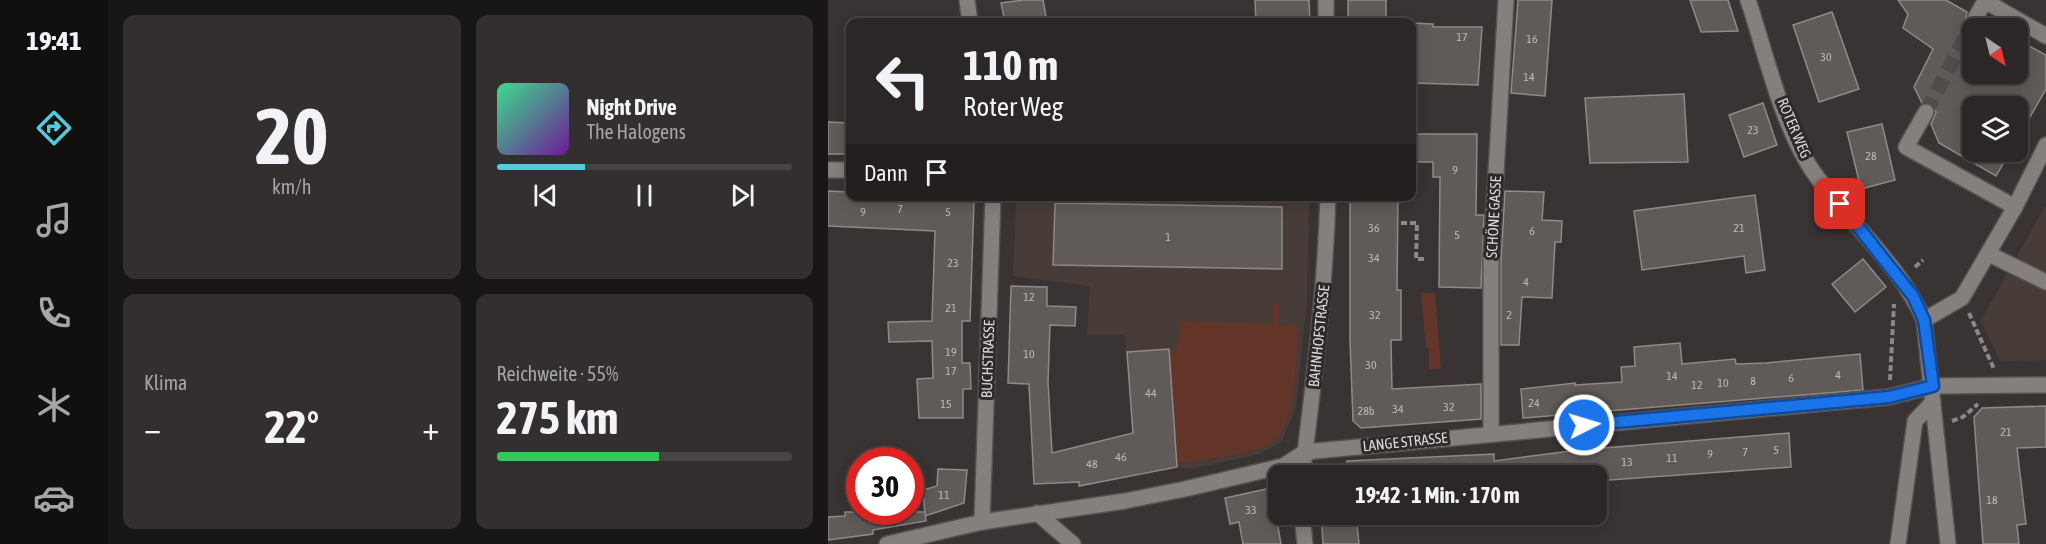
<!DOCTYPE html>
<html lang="de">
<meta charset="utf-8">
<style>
body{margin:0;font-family:"Asap Condensed",sans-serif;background:#332f2e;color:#f1f3f6;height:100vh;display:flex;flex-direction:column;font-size:22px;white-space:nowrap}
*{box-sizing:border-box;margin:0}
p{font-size:20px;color:#a6a5a7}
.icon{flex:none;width:33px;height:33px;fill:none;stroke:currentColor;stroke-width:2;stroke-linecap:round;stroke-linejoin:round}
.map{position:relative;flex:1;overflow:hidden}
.side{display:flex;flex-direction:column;gap:15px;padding:15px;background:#181515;width:720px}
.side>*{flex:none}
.banner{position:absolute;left:18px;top:18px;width:570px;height:183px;border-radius:12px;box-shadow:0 3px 15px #0003,0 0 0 2px #474443;background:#2b2726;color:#f1f3f6;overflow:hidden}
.needle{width:39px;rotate:145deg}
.buttons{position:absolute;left:1134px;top:18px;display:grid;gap:12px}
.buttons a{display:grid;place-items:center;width:66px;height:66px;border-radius:12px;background:#2b2726;box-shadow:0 3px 15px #0003,0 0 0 2px #474443;font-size:30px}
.speed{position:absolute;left:18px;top:447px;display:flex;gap:12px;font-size:30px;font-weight:700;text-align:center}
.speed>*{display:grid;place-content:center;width:78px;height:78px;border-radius:50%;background:#2b2726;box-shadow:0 3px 15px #0003,0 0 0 2px #474443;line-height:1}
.speed .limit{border:9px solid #d22;background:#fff;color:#111}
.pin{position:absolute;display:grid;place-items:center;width:51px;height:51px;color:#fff;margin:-26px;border-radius:12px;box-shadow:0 3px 9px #0006}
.me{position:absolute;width:66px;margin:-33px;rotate:85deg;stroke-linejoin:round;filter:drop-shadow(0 0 4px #0008)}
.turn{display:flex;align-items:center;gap:21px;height:126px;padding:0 18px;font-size:27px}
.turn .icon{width:78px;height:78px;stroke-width:2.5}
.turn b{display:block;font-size:42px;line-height:51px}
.then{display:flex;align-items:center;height:57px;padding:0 18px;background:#0003;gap:12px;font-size:22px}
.big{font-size:45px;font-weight:700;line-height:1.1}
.side .tile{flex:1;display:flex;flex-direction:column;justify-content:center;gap:9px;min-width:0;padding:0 21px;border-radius:12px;background:#332f2e}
.side .dial{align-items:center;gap:0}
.dial b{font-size:78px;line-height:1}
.song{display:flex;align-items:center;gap:18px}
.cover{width:72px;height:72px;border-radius:9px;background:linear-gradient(135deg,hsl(150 70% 55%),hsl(280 70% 35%))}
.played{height:6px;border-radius:3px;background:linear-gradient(90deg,#54cadd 30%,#474443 30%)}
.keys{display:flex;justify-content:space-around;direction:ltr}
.heat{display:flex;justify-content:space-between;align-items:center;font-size:33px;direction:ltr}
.charge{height:9px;border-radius:4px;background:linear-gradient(90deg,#34c759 55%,#474443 0)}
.side .tiles{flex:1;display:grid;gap:15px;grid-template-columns:repeat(2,1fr)}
.trip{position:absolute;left:440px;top:465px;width:339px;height:60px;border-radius:12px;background:#2b2726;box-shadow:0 3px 15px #0003,0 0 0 2px #474443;font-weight:700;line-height:60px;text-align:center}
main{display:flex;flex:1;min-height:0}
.tab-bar{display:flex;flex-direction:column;width:108px;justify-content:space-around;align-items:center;background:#11100f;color:#a6a5a7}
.tab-bar .icon{width:42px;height:42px}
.tab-bar .selected{color:#54cadd}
.tab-bar b{font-size:27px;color:#f1f3f6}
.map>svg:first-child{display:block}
.built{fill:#483c39}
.green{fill:#643629}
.building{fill:#605b59;stroke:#8f8a88;stroke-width:1.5}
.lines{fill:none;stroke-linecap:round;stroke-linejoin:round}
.minor-tunnel{stroke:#514d4c;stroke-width:15;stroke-dasharray:15 8;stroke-linecap:butt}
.minor-casing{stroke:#54514f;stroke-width:18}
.path{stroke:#8c8887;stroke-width:4;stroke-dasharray:6 3;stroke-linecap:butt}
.minor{stroke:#85807e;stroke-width:15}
.route-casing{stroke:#114b97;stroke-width:15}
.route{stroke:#1a73e8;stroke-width:10}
.labels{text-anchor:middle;stroke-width:6;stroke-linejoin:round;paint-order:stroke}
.number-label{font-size:12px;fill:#bcb9b8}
.street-label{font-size:15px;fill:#dbd8d7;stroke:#2e2a29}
</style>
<main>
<nav class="tab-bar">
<b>19:41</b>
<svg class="icon selected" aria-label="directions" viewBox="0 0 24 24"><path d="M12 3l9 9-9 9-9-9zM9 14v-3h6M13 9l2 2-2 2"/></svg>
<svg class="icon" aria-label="music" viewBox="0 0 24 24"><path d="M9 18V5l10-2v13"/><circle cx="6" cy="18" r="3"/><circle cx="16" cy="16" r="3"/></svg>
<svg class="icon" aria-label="phone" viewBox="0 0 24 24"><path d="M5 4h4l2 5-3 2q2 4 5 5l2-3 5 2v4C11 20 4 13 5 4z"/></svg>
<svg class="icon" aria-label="climate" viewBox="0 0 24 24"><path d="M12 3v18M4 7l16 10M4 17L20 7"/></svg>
<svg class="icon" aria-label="car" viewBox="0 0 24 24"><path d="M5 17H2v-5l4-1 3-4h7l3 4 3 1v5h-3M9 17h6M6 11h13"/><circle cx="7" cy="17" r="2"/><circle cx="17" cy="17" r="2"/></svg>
</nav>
<section class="side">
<div class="tiles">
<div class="tile dial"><b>20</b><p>km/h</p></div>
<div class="tile">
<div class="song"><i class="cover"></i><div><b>Night Drive</b><p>The Halogens</p></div></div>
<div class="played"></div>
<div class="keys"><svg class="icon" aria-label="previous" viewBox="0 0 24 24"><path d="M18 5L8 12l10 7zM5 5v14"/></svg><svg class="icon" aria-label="pause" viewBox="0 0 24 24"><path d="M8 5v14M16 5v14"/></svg><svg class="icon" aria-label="next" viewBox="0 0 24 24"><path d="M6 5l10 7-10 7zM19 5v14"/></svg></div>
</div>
<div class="tile"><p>Klima</p>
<div class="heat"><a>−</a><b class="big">22°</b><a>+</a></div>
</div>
<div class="tile"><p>Reichweite · 55%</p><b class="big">275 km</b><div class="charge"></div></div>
</div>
</section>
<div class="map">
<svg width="1218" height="544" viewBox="0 0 1218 544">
<rect width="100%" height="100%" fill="#393433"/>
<g class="built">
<polygon points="204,196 481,201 479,298 468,407 454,441 432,454 361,469 349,467 308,474 297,335 259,335 262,286 185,276 188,203"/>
<polygon points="1218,205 1218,360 1172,361 1153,320"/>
</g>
<g class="green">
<polygon points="593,293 607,293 613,369 601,369 601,348 598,347"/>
<path d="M445 302 451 303 450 326 470 325C468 356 469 417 447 440 432 455 370 460 349 463L341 349 349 350 352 325 359 321 443 324Z"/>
</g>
<g class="building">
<polygon points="196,0 215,0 219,22 177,22 173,3"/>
<polygon points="427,0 481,0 482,22 428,22"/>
<rect x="520" y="0" width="38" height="22"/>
<polygon points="690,0 724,0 717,96 683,93"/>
<polygon points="862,0 900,0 910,31 873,32"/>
<polygon points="1070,0 1118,0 1139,12 1138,18 1143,25 1149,27 1156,22 1167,28 1144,28 1144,74 1190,74 1190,40 1218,55 1218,89 1190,138 1190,106 1144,106 1144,152 1182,152 1168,176 1111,143 1103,124 1108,113 1107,108 1102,103 1094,103 1086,87 1105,49 1075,28 1080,14"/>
<polygon points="1004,12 1031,89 991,102 965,25"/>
<polygon points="584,23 605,24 605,27 654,27 650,85 584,83"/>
<polygon points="856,94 860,162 762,163 757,98"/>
<polygon points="935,103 949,145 916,157 901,115"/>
<polygon points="0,122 22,123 22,154 0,154"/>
<polygon points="1054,124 1067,180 1033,189 1019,132"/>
<polygon points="587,134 649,134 648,215 656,215 653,288 611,287 612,177 605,177 605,162 588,162"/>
<polygon points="0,191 22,192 22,196 141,196 146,202 142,321 134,321 134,363 142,363 143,389 135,389 135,418 91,418 89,379 105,378 104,341 61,342 60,322 104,321 107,231 0,226"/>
<polygon points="677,191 716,192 714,220 734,221 733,242 727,242 724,298 694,297 691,345 673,345 673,260"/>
<polygon points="927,195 937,270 918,273 916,256 814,270 806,211"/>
<polygon points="522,196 570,196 569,290 573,290 573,340 563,340 564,389 653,384 653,419 533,428 525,421 522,340"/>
<polygon points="227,203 454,207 454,269 225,265"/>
<polygon points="1035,259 1058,287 1027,312 1004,284"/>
<polygon points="183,286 219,287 219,306 248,307 247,326 222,325 220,382 224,453 305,433 299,352 341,349 349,467 251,486 251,482 206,484 201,384 180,383"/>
<polygon points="852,343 854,364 907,359 908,364 938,363 1032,354 1035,390 695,418 693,389 747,383 747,385 794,382 793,367 807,366 806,347"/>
<polygon points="1218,406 1218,447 1189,448 1198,524 1189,525 1191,544 1155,544 1146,417 1154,408"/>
<polygon points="961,433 963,467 768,481 768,476 519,476 519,461 666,454 666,461 750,450"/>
<polygon points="110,469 139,470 136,503 97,516 95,490 109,486"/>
<polygon points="443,488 453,544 415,544 411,522 402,524 397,498"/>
<polygon points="17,512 97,512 98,521 45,530 45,534 0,540 0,517 17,516"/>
<polygon points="493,514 528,514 531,544 495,544"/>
</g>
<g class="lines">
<polyline class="minor-tunnel" points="1098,112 1148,17"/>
<g class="minor-casing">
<g id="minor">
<polyline points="139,0 142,22"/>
<polyline points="498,0 498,22"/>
<path d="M920 0C938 54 952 119 982 167 1017 220 1070 261 1096 320L1120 544"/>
<polyline points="1148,17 1157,1 1218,36"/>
<polyline points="1098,112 1078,147 1187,207"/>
<polyline points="0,170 22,170"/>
<polyline points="1161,254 1218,282"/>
<polyline points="1096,320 1134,298 1187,207 1218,145"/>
<polyline points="663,434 663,260 678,0"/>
<path d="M474 476C486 382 497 291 500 196"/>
<polyline points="209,513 245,544"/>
<polyline points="474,514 477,544"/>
<polyline points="154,522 165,196"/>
<polyline points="59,544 154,522 297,501 357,489 455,466 477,452 1061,397 1105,386 1218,385"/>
<polyline points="1070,544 1087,421 1105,402"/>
</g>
</g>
<g class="path">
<polyline points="573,223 589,223 588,259 596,259"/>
<polyline points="1087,267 1095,260"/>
<polyline points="1141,313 1166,369"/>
<polyline points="1062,380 1066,304"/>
<polyline points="1124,421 1135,417 1150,404"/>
</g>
<use href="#minor" class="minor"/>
</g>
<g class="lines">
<g class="route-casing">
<polyline id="route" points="756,425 1061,397 1105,386 1096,320 1085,296 1012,204"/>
</g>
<use href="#route" class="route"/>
</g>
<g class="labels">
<g class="number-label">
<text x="634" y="41">17</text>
<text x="704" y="43">16</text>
<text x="998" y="61">30</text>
<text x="701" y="81">14</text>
<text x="925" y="134">23</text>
<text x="1043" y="160">28</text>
<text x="627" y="174">9</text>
<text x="72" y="213">7</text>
<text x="35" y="216">9</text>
<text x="120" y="216">5</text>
<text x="546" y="232">36</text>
<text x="911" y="232">21</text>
<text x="704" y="235">6</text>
<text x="629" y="239">5</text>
<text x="340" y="241">1</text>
<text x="546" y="262">34</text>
<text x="125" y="267">23</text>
<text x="698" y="286">4</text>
<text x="201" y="301">12</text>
<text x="123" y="312">21</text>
<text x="547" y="319">32</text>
<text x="681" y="319">2</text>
<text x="123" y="356">19</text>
<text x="201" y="358">10</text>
<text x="543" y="369">30</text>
<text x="123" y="375">17</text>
<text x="1010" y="379">4</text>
<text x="844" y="380">14</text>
<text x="963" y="382">6</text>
<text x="925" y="385">8</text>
<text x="895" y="387">10</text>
<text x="869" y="389">12</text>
<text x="323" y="397">44</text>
<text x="706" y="407">24</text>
<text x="118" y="408">15</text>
<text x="621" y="411">32</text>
<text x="570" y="413">34</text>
<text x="538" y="415">28b</text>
<text x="1178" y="436">21</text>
<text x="948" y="454">5</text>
<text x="917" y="456">7</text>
<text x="882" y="458">9</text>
<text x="293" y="461">46</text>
<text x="844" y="462">11</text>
<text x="799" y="466">13</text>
<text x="264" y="468">48</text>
<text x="116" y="499">11</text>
<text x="1164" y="504">18</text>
<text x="423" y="514">33</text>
</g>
<g class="street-label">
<text transform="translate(966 128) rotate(67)" y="5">ROTER WEG</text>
<text transform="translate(666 217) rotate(-87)" y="5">SCHÖNE GASSE</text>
<text transform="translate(491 336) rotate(-84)" y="5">BAHNHOFSTRASSE</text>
<text transform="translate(160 359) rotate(-88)" y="5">BUCHSTRASSE</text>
<text transform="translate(577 442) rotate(-6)" y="5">LANGE STRASSE</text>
</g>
</g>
</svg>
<div class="buttons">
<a><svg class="needle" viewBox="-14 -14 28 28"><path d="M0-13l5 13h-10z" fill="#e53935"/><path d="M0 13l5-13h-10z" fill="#a6a5a7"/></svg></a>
<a><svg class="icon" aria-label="layers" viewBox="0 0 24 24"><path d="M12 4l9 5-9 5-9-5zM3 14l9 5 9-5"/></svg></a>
</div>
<div class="speed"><div class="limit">30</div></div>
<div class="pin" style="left:1012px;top:204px;background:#d93025"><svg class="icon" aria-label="arrive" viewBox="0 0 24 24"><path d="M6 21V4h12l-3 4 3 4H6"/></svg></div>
<svg class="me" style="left:756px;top:425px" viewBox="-20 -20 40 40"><circle r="17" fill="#1a73e8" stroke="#fff" stroke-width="3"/><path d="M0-11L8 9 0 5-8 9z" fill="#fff"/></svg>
<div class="trip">19:42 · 1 Min. · 170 m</div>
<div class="banner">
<div class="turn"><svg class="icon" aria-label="left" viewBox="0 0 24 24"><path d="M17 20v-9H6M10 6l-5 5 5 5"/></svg><div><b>110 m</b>Roter Weg</div></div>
<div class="then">Dann<svg class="icon" aria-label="arrive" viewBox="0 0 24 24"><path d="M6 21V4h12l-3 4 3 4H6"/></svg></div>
</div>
</div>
</main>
